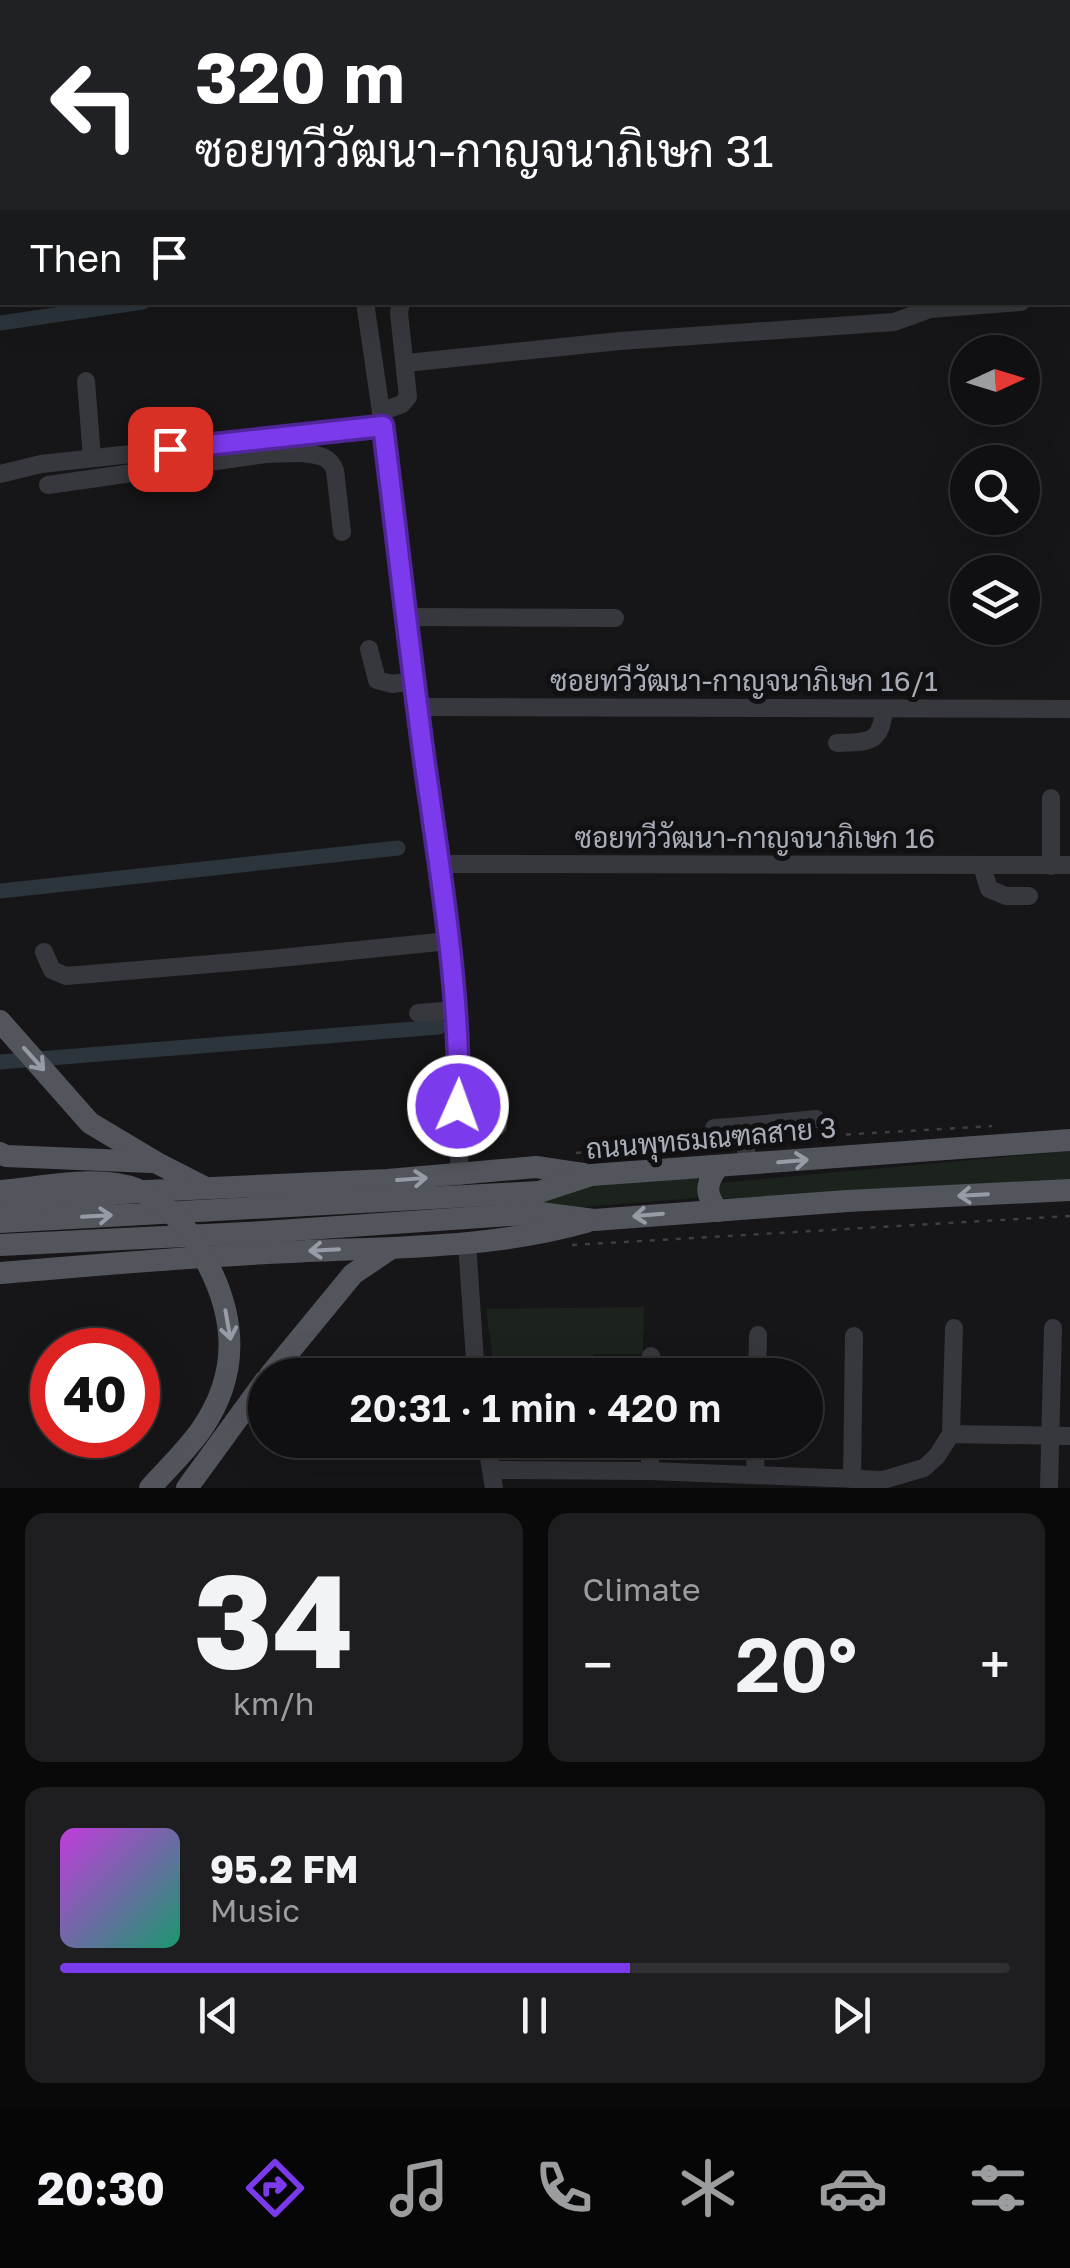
<!DOCTYPE html>
<meta charset="utf-8">
<style>
body{margin:0;font-family:"Golos Text",Sarabun,sans-serif;background:#1e1e20;color:#f1f3f6;height:100vh;display:flex;flex-direction:column;font-size:38px;white-space:nowrap}
*{box-sizing:border-box;margin:0}
p{font-size:32px;color:#9c9d9f}
.icon{flex:none;width:55px;height:55px;fill:none;stroke:currentColor;stroke-width:2;stroke-linecap:round;stroke-linejoin:round}
.map{position:relative;height:1488px;overflow:hidden}
.side{display:flex;flex-direction:column;gap:25px;padding:25px;background:#09090a;flex:1}
.side>*{flex:none}
.top-card{position:absolute;left:0px;top:0px;width:1070px;height:305px;box-shadow:0 10px 40px #0002,0 0 0 2px #303032;background:#202124;color:#fff;overflow:hidden}
.needle{width:65px;rotate:86deg}
.fabs{position:absolute;left:950px;top:335px;display:grid;gap:20px}
.fabs a{display:grid;place-items:center;width:90px;height:90px;border-radius:50%;background:#101012;box-shadow:0 10px 40px #0002,0 0 0 2px #303032;font-size:50px}
.speed{position:absolute;left:30px;top:1328px;display:flex;gap:20px;font-size:50px;font-weight:700;text-align:center}
.speed>*{display:grid;place-content:center;width:130px;height:130px;border-radius:50%;background:#101012;box-shadow:0 10px 40px #0002,0 0 0 2px #303032;line-height:1}
.speed .limit{border:15px solid #d22;background:#fff;color:#111}
.pin{position:absolute;display:grid;place-items:center;width:85px;height:85px;color:#fff;margin:-42px;border-radius:20px;box-shadow:0 5px 15px #0006}
.me{position:absolute;width:110px;margin:-55px;rotate:2deg;stroke-linejoin:round;filter:drop-shadow(0 0 8px #0008)}
.turn{display:flex;align-items:center;gap:35px;height:210px;padding:0 30px;font-size:45px}
.turn .icon{width:130px;height:130px;stroke-width:2.5}
.turn b{display:block;font-size:70px;line-height:85px}
.then{display:flex;align-items:center;height:95px;padding:0 30px;background:#0003;gap:20px;font-size:38px}
.big{font-size:75px;font-weight:600;line-height:1.1}
.side .card{flex:1;display:flex;flex-direction:column;justify-content:center;gap:15px;min-width:0;padding:0 35px;border-radius:20px;background:#1e1e20}
.side .dial{align-items:center;gap:0}
.dial b{font-size:130px;line-height:1}
.song{display:flex;align-items:center;gap:30px}
.cover{width:120px;height:120px;border-radius:15px;background:linear-gradient(135deg,hsl(290 70% 55%),hsl(160 70% 35%))}
.played{height:10px;border-radius:5px;background:linear-gradient(90deg,#7c3aed 60%,#303032 60%)}
.keys{display:flex;justify-content:space-around;direction:ltr}
.heat{display:flex;justify-content:space-between;align-items:center;font-size:55px;direction:ltr}
.side .tiles{flex:1;display:grid;gap:25px;grid-template-columns:1fr 1fr}
.card:last-child{grid-column:span 2}
.trip{position:absolute;left:248px;top:1358px;width:575px;height:100px;border-radius:50px;background:#101012;box-shadow:0 10px 40px #0002,0 0 0 2px #303032;font-weight:600;line-height:100px;text-align:center}
.tab-bar{display:flex;height:160px;justify-content:space-around;align-items:center;background:#060607;color:#9c9d9f}
.tab-bar .icon{width:70px;height:70px}
.tab-bar .current{color:#7c3aed}
.tab-bar b{font-size:45px;color:#f1f3f6}
.map>svg:first-child{display:block}
.green{fill:#1c231d}
.lines{fill:none;stroke-linecap:round;stroke-linejoin:round}
.canal{stroke:#2c353c;stroke-width:15}
.path{stroke:#3d3f44;stroke-width:2.5;stroke-dasharray:5 8;stroke-linecap:butt}
.minor{stroke:#37383d;stroke-width:18}
.major{stroke:#53555c;stroke-width:22}
.major-bridge{stroke:#53555c;stroke-width:22}
.oneway{stroke:#979ba6}
.route-casing{stroke:#51269a;stroke-width:25}
.route{stroke:#7c3aed;stroke-width:18}
.labels{text-anchor:middle;stroke-width:10;stroke-linejoin:round;paint-order:stroke}
.street-label{font-size:28px;fill:#a8adb8;stroke:#111113}
</style>
<div class="map">
<svg width="1070" height="1488" viewBox="0 0 1070 1488">
<rect width="100%" height="100%" fill="#161618"/>
<g class="green">
<polygon points="1070,1151 1070,1184 717,1199 719,1183"/>
<polygon points="697,1178 697,1198 554,1209 526,1204 581,1185"/>
<polygon points="644,1307 643,1354 593,1354 593,1375 495,1375 486,1309"/>
</g>
<g class="lines">
<g class="canal">
<polyline points="628,0 629,2"/>
<polyline points="1068,64 1070,63"/>
<polyline points="0,323 143,302"/>
<polyline points="0,891 398,848"/>
<polyline points="0,1062 439,1027"/>
</g>
<g class="path">
<polyline points="820,1136 992,1126"/>
<polyline points="576,1153 707,1143"/>
<polyline points="572,1245 1070,1216"/>
</g>
<g class="minor">
<polyline points="46,0 47,2"/>
<polyline points="291,0 292,2"/>
<polyline points="365,302 381,412 456,1010 460,1051 459,1176"/>
<polyline points="406,363 620,341 894,322 930,309 1021,302"/>
<polyline points="86,381 92,458"/>
<polyline points="381,412 402,404 408,397 399,313 401,302"/>
<path d="M301 453C316 455 328 454 335 470L342 532"/>
<polyline points="0,474 41,464 383,426"/>
<polyline points="48,485 265,454 301,453 300,435"/>
<polyline points="407,617 615,618"/>
<polyline points="369,649 377,680 392,684 414,681"/>
<polyline points="417,707 1070,709"/>
<path d="M837 743C869 742 881 744 884 709"/>
<polyline points="1051,798 1051,866"/>
<polyline points="439,864 1070,865"/>
<polyline points="982,866 989,889 1006,896 1029,896"/>
<polyline points="44,952 52,970 66,976 270,959 449,941"/>
<polyline points="418,1013 456,1010"/>
<polyline points="458,1106 485,1109 498,1126"/>
<polyline points="714,1128 743,1126"/>
<polyline points="748,1165 743,1126 816,1119"/>
<polyline points="467,1243 476,1375"/>
<polyline points="651,1375 651,1356"/>
<polyline points="757,1375 758,1335"/>
<polyline points="951,1434 954,1328"/>
<polyline points="486,1440 494,1488"/>
<polyline points="491,1470 650,1471 883,1480 924,1468 937,1456 951,1434 1070,1436"/>
<polyline points="650,1471 650,1440"/>
<polyline points="755,1475 756,1440"/>
<polyline points="852,1479 854,1336"/>
<polyline points="1049,1488 1053,1328"/>
</g>
<g class="major">
<polyline points="0,1021 90,1123 157,1163 204,1187"/>
<polyline points="0,1153 6,1156 151,1162"/>
<path d="M717 1168C705 1185 705 1194 718 1211"/>
<polyline points="0,1204 147,1191 388,1180 536,1167 583,1174"/>
<polyline points="0,1222 539,1192 591,1175 1070,1140"/>
<polyline points="0,1245 264,1232 540,1213 594,1220 847,1201 1070,1190"/>
<path d="M0 1273C97 1265 193 1256 290 1252 388 1247 491 1249 586 1222"/>
<polyline points="270,1375 353,1274 390,1249"/>
<polyline points="187,1488 265,1381"/>
</g>
<path class="major-bridge" d="M0 1191C40 1188 99 1174 136 1189 163 1200 188 1227 201 1252 236 1312 242 1371 201 1430 186 1451 167 1469 150 1488"/>
</g>
<defs><path id="oneway-shaft" d="M-6 0H5M1.5-3L5.5 0L1.5 3" fill="none" stroke-width="1.6" stroke-linecap="round" stroke-linejoin="round" transform="scale(2.5)"/></defs>
<g class="oneway">
<use href="#oneway-shaft" transform="translate(34 1059) rotate(48)"/>
<use href="#oneway-shaft" transform="translate(793 1161) rotate(-5)"/>
<use href="#oneway-shaft" transform="translate(412 1179) rotate(-4)"/>
<use href="#oneway-shaft" transform="translate(973 1195) rotate(177)"/>
<use href="#oneway-shaft" transform="translate(648 1215) rotate(175)"/>
<use href="#oneway-shaft" transform="translate(97 1216) rotate(-3)"/>
<use href="#oneway-shaft" transform="translate(324 1250) rotate(177)"/>
<use href="#oneway-shaft" transform="translate(228 1325) rotate(80)"/>
</g>
<g class="lines">
<g class="route-casing">
<path id="route" d="M170 449 383 426C397 537 409 648 424 758 440 874 461 990 458 1106"/>
</g>
<use href="#route" class="route"/>
</g>
<g class="labels">
<g class="street-label">
<text x="744" y="691">ซอยทวีวัฒนา-กาญจนาภิเษก 16/1</text>
<text x="755" y="848">ซอยทวีวัฒนา-กาญจนาภิเษก 16</text>
<text transform="translate(711 1138) rotate(-5)" y="10">ถนนพุทธมณฑลสาย 3</text>
</g>
</g>
</svg>
<div class="fabs">
<a><svg class="needle" viewBox="-14 -14 28 28"><path d="M0-13l5 13h-10z" fill="#e53935"/><path d="M0 13l5-13h-10z" fill="#9c9d9f"/></svg></a>
<a><svg class="icon" aria-label="search" viewBox="0 0 24 24"><circle cx="10" cy="10" r="6"/><path d="M15 15l6 6"/></svg></a>
<a><svg class="icon" aria-label="layers" viewBox="0 0 24 24"><path d="M12 4l9 5-9 5-9-5zM3 14l9 5 9-5"/></svg></a>
</div>
<div class="speed"><div class="limit">40</div></div>
<div class="pin" style="left:170px;top:449px;background:#d93025"><svg class="icon" aria-label="arrive" viewBox="0 0 24 24"><path d="M6 21V4h12l-3 4 3 4H6"/></svg></div>
<svg class="me" style="left:458px;top:1106px" viewBox="-20 -20 40 40"><circle r="17" fill="#7c3aed" stroke="#fff" stroke-width="3"/><path d="M0-11L8 9 0 5-8 9z" fill="#fff"/></svg>
<div class="trip">20:31 · 1 min · 420 m</div>
<div class="top-card">
<div class="turn"><svg class="icon" aria-label="left" viewBox="0 0 24 24"><path d="M17 20v-9H6M10 6l-5 5 5 5"/></svg><div><b>320 m</b>ซอยทวีวัฒนา-กาญจนาภิเษก 31</div></div>
<div class="then">Then<svg class="icon" aria-label="arrive" viewBox="0 0 24 24"><path d="M6 21V4h12l-3 4 3 4H6"/></svg></div>
</div>
</div>
<section class="side">
<div class="tiles">
<div class="card dial"><b>34</b><p>km/h</p></div>
<div class="card"><p>Climate</p>
<div class="heat"><a>−</a><b class="big">20°</b><a>+</a></div>
</div>
<div class="card">
<div class="song"><i class="cover"></i><div><b>95.2 FM</b><p>Music</p></div></div>
<div class="played"></div>
<div class="keys"><svg class="icon" aria-label="previous" viewBox="0 0 24 24"><path d="M18 5L8 12l10 7zM5 5v14"/></svg><svg class="icon" aria-label="pause" viewBox="0 0 24 24"><path d="M8 5v14M16 5v14"/></svg><svg class="icon" aria-label="next" viewBox="0 0 24 24"><path d="M6 5l10 7-10 7zM19 5v14"/></svg></div>
</div>
</div>
</section>
<nav class="tab-bar">
<b>20:30</b>
<svg class="icon current" aria-label="directions" viewBox="0 0 24 24"><path d="M12 3l9 9-9 9-9-9zM9 14v-3h6M13 9l2 2-2 2"/></svg>
<svg class="icon" aria-label="music" viewBox="0 0 24 24"><path d="M9 18V5l10-2v13"/><circle cx="6" cy="18" r="3"/><circle cx="16" cy="16" r="3"/></svg>
<svg class="icon" aria-label="phone" viewBox="0 0 24 24"><path d="M5 4h4l2 5-3 2q2 4 5 5l2-3 5 2v4C11 20 4 13 5 4z"/></svg>
<svg class="icon" aria-label="climate" viewBox="0 0 24 24"><path d="M12 3v18M4 7l16 10M4 17L20 7"/></svg>
<svg class="icon" aria-label="car" viewBox="0 0 24 24"><path d="M5 17H2v-5l4-1 3-4h7l3 4 3 1v5h-3M9 17h6M6 11h13"/><circle cx="7" cy="17" r="2"/><circle cx="17" cy="17" r="2"/></svg>
<svg class="icon" aria-label="filters" viewBox="0 0 24 24"><path d="M4 7h16M4 17h16"/><circle cx="9" cy="7" r="2"/><circle cx="15" cy="17" r="2"/></svg>
</nav>
